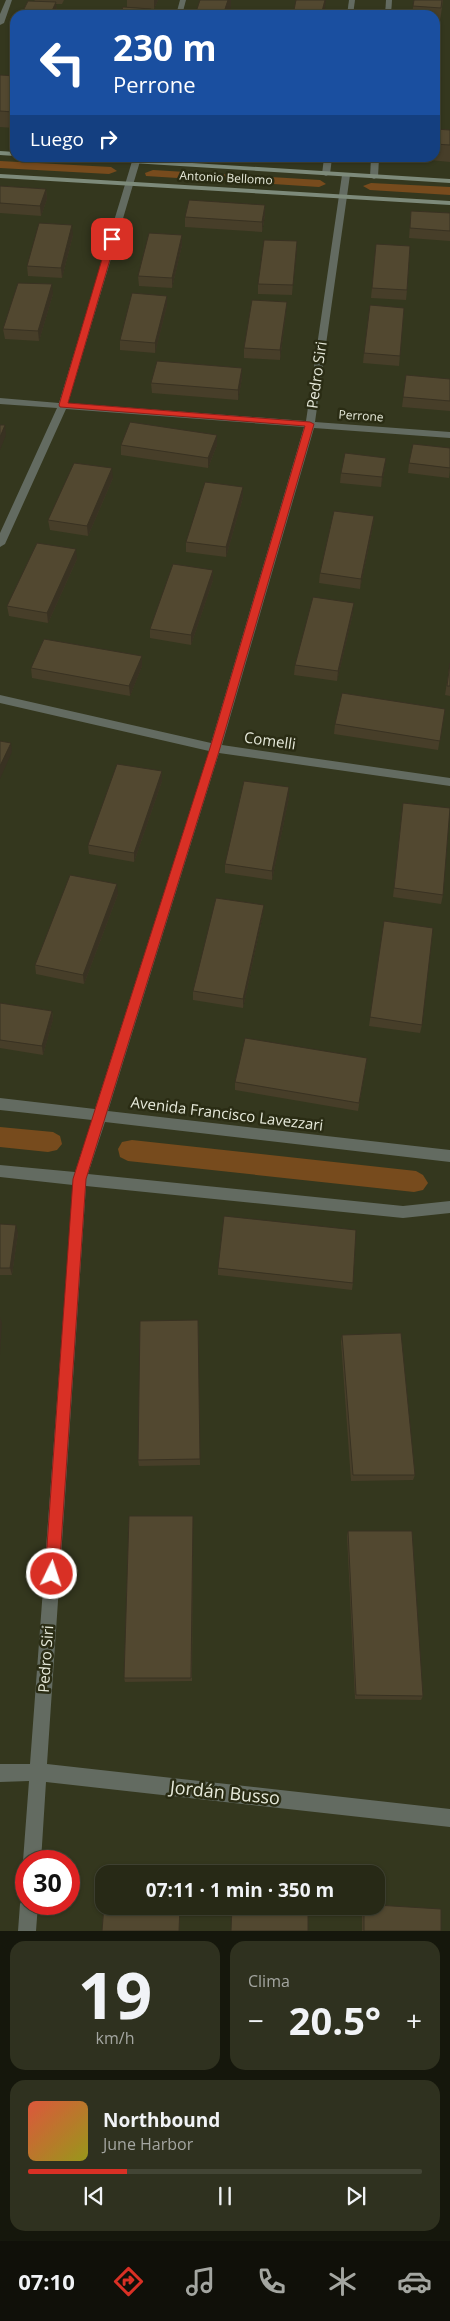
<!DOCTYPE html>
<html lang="es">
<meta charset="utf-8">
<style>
body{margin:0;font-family:"Open Sans",sans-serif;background:#2f311f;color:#f1f3f6;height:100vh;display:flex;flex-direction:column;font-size:19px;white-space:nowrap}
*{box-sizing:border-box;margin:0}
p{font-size:16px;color:#a4a6a1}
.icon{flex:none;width:28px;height:28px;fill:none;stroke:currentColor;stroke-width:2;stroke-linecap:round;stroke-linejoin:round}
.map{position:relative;height:1931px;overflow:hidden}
.side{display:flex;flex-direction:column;gap:10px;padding:10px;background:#15170c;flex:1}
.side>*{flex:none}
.top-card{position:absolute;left:10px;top:10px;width:430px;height:152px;border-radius:15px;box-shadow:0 1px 4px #0004,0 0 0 1px #434535;background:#1a4fa0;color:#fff;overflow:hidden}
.speed{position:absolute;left:15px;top:1850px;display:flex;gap:10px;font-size:25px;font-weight:700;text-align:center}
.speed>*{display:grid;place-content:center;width:65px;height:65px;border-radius:50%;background:#272916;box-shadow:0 1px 4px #0004,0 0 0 1px #434535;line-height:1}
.speed .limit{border:8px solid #d22;background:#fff;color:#111}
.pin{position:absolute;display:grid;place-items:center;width:42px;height:42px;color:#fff;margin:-21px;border-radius:10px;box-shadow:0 2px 8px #0006}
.me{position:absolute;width:55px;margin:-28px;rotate:4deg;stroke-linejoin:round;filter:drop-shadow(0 0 4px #0008)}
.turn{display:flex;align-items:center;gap:18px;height:105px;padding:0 20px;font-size:22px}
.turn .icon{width:65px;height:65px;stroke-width:2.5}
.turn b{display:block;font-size:35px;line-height:42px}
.then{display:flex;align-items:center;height:48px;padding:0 20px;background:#0003;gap:10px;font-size:19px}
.big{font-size:38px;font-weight:700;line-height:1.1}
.side .widget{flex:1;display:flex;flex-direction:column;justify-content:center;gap:8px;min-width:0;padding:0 18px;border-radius:15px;background:#2f311f}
.side .dial{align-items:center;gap:0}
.dial b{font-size:65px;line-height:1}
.song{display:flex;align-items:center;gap:15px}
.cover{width:60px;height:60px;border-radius:8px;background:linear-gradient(135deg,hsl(10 70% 55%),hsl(60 70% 35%))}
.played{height:5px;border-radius:2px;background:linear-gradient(90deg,#d93025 25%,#434535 25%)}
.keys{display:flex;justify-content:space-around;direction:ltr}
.heat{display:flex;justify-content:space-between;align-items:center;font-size:28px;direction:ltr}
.side .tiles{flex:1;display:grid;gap:10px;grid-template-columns:1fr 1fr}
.widget:last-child{grid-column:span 2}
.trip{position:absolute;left:95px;top:1865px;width:290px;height:50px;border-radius:15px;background:#272916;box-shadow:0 1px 4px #0004,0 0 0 1px #434535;font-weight:700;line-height:50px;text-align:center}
.tab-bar{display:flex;height:80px;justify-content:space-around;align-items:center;background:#101009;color:#a4a6a1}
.tab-bar .icon{width:35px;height:35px}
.tab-bar .selected{color:#d93025}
.tab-bar b{font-size:22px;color:#f1f3f6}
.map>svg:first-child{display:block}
.green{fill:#774b1d}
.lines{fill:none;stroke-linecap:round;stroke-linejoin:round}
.street{fill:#636b61;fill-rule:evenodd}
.secondary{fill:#7d8a7a;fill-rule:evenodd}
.wall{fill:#473e29}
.shaded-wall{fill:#393222}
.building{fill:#524830;stroke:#393222}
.route{fill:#d93025;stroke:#8d1f18}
.labels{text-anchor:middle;stroke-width:5;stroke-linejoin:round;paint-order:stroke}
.far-street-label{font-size:12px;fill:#e7eadb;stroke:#2a2c14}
.street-label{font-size:15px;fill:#e7eadb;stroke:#2a2c14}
.near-street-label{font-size:18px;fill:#e7eadb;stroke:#2a2c14}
</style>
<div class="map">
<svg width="450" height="1931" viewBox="0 0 450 1931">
<rect width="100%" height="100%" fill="#34371e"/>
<g class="green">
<polygon points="0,161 111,167 117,171 109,174 0,168"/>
<polygon points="153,170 320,180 326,184 319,187 146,176 145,173"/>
<polygon points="371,183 450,187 450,195 370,190 363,186"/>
<polygon points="0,1127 53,1132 60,1136 62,1144 57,1150 48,1152 0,1147"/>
<polygon points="132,1140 416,1171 423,1175 428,1183 423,1190 414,1192 128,1161 120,1157 118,1149 122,1142"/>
</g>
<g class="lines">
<g class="street">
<polygon points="6,0 12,0 4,23 0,25 0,14"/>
<polygon points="180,0 186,0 182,15 176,15"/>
<polygon points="349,0 355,0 353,15 347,15"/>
<polygon points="386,0 392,0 391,15 385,15"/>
<polygon points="133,158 141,158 68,403 306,421 342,175 346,173 350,175 315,422 450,432 450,438 314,428 222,745 450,778 450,786 219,753 108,1111 450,1150 450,1162 105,1122 88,1174 403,1206 450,1201 450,1213 403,1218 86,1186 47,1764 450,1809 450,1827 46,1782 41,1861 26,1861 26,1867 23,1861 29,1781 0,1782 0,1764 30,1764 73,1185 0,1177 0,1165 75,1172 92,1120 0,1110 0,1098 95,1109 209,751 0,703 0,695 211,743 304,427 66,409 5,544 0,547 0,533 57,408 0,404 0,398 59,403"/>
<polygon points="324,158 332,158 330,174 326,176 322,174"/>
<polygon points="371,158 379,158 378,177 374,179 370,177"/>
<polygon points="26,1896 26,1904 38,1904 36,1931 18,1931 20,1904 23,1898"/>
</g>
<g class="secondary">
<polygon points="0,151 15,152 15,156 0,155"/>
<polygon points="80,158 113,158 450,179 450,183 84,160"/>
<polygon points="0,174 450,201 450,205 0,178"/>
</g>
</g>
<g class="wall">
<polygon points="34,0 64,0 62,4 56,4 57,15 35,1"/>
<polygon points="127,0 158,0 154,9 127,7"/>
<polygon points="414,0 443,0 435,57 435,15 412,15"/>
<polygon points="15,28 15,45 14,31"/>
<polygon points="0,75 15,76 15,128 0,127"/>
<polygon points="435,77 441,77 435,128"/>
<polygon points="435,129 450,130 450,162 430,160 430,158 435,158"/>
<polygon points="0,186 46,189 47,199 41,216 0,213"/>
<polygon points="265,205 265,215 262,232 185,227 185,217"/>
<polygon points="411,211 450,213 450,241 409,238"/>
<polygon points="73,235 62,278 28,276 27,266"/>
<polygon points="182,235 182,245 172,288 139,286 138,276"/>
<polygon points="297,241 292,295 258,294 258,284"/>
<polygon points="376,244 407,290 406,300 371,298"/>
<polygon points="53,294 39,341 5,339 3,329"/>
<polygon points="167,305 155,353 120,350 120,340"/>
<polygon points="404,308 399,366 363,363 364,353"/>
<polygon points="286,312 280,360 244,358 244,348"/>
<polygon points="242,368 242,378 238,400 152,393 151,383"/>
<polygon points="406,375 450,379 450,411 402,407"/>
<polygon points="217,435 217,445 208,468 121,455 121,445"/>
<polygon points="409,463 450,468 449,478 408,473"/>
<polygon points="385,468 381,487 340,483 341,473"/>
<polygon points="113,478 88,536 50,530 48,520"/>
<polygon points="243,497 226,557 186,552 186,542"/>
<polygon points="374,516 373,526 360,589 319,583 320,573"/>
<polygon points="77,559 48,623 9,616 7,606"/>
<polygon points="213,580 191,645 150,638 150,629"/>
<polygon points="353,613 337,681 294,675 295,665"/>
<polygon points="450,662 450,696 445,695"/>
<polygon points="142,666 130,696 32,678 31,668"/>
<polygon points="445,709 438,750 334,734 335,724"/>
<polygon points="162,781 134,862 89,854 88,845"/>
<polygon points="289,787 289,797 272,880 225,873 225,864"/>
<polygon points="402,812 443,895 441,904 393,897"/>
<polygon points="118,894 84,984 36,974 35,965"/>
<polygon points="264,905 263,914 243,1008 193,1000 193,991"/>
<polygon points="384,921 422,1025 420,1033 369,1026"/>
<polygon points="0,1003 52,1011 53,1019 43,1055 0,1048"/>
<polygon points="367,1058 358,1111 235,1090 235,1082"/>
<polygon points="0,1224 18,1233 12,1275 0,1275"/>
<polygon points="218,1268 353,1283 352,1290 218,1275"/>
<polygon points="198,1320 200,1465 139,1466 138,1460"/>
<polygon points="342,1335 415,1475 413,1480 351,1481 341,1342"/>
<polygon points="193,1516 192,1681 125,1682 124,1678"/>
<polygon points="348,1531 423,1696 421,1700 355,1699 347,1536"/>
<polygon points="362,1906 376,1906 441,1931 362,1931"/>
</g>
<g class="shaded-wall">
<polygon points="154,0 158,0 154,9"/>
<polygon points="228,0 231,0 231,7 228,15 223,15"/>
<polygon points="325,0 326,0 324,15 321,15"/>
<polygon points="56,2 57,15 50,15"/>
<polygon points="15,108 15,126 13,112"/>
<polygon points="46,189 47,199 41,216 40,206"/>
<polygon points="265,205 265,215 262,232 262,222"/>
<polygon points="72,225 73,235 62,278 61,268"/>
<polygon points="182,235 182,245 172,288 172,278"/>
<polygon points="297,241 297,251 292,295 293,285"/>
<polygon points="52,284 53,294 39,341 38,331"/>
<polygon points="167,296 167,305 155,353 155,343"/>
<polygon points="287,302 286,312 280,360 280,350"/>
<polygon points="242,368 242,378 238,400 238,390"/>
<polygon points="5,425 6,435 0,450 0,437"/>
<polygon points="217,435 217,445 208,468 208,458"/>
<polygon points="386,458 385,468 381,487 382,477"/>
<polygon points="112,468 113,478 88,536 87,526"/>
<polygon points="243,487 243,497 226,557 226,547"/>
<polygon points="374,516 373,526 360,589 361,579"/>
<polygon points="76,549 77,559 48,623 47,613"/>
<polygon points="213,570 213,580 191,645 191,635"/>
<polygon points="354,603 353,613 337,681 338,671"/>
<polygon points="142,656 142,666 130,696 129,686"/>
<polygon points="11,743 12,752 0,779 0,766"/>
<polygon points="162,771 162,781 134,862 134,853"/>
<polygon points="289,787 289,797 272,880 272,871"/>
<polygon points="117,884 118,894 84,984 83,975"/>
<polygon points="264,905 263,914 243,1008 243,999"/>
<polygon points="52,1011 53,1019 43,1055 42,1046"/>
<polygon points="16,1225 18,1233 12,1275 10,1268"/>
<polygon points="0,1317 2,1323 0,1355"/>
</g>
<g class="building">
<polygon points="200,0 228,0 223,15 195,15"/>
<polygon points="296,0 325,0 321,15 293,15"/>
<polygon points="414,0 442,0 441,8 413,6"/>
<polygon points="28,1 56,2 50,15 21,15"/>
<polygon points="123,7 151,9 149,15 120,15"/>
<polygon points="435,20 439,20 435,52"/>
<polygon points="0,75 15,76 15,108 13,112 0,111"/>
<polygon points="435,77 441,77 437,112 435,112"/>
<polygon points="435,129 450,130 450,145 435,144"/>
<polygon points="0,186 46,189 40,206 0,203"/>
<polygon points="189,200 265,205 262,222 185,217"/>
<polygon points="411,211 450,213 450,231 410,228"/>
<polygon points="39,223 72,225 61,268 27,266"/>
<polygon points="149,233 182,235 172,278 138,276"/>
<polygon points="264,240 297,241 293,285 258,284"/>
<polygon points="376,244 410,246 407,290 372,288"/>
<polygon points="18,283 52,284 38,331 3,329"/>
<polygon points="132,293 167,296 155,343 120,340"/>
<polygon points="252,300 287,302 280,350 244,348"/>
<polygon points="370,305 404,308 400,356 364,353"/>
<polygon points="157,361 242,368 238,390 151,383"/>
<polygon points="406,375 450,379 450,401 403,397"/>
<polygon points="130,422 217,435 208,458 121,445"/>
<polygon points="0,425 5,425 0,437"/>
<polygon points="413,444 450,448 450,468 409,463"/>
<polygon points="345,453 386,458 382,477 341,473"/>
<polygon points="74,463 112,468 87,526 48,520"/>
<polygon points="205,482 243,487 226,547 186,542"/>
<polygon points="334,511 374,516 361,579 320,573"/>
<polygon points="37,543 76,549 47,613 7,606"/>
<polygon points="173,564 213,570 191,635 150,629"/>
<polygon points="313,597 354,603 338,671 295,665"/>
<polygon points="44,639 142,656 129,686 31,668"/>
<polygon points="450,663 450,686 447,686"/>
<polygon points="342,693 445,709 440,741 335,724"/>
<polygon points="0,741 11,743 0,766"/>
<polygon points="117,764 162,771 134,853 88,845"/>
<polygon points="244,781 289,787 272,871 225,864"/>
<polygon points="403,803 450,808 443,895 394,888"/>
<polygon points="70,875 117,884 83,975 35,965"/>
<polygon points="216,898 264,905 243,999 193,991"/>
<polygon points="384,921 433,928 422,1025 370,1017"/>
<polygon points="0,1003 52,1011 42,1046 0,1040"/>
<polygon points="245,1038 367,1058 359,1103 235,1082"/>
<polygon points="224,1216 356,1230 353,1283 218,1268"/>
<polygon points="0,1224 16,1225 10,1268 0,1268"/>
<polygon points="198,1320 200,1459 138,1460 140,1321"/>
<polygon points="401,1333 415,1475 353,1475 342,1335"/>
<polygon points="129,1516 193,1516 191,1678 124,1678"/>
<polygon points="348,1531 412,1531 423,1696 356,1695"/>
<polygon points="234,1866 309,1870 309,1874 234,1874"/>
<polygon points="376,1905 441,1909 441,1931 364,1931 364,1906 376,1906"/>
<polygon points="104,1906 180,1906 179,1931 102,1931"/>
<polygon points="232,1906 308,1906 308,1931 231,1931"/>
</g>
<polygon class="route" points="112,237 116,239 68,403 310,422 314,424 220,748 86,1179 59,1574 57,1580 52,1582 47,1580 45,1574 73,1179 210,748 305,426 60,407 59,405 108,239"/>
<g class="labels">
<g class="far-street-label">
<text transform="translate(226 178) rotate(3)" y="4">Antonio Bellomo</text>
<text transform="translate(361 416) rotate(4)" y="4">Perrone</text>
</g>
<g class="street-label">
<text transform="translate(317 375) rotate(-82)" y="5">Pedro Siri</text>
<text transform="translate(270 741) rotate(8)" y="5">Comelli</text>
<text transform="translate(227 1114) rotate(7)" y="5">Avenida Francisco Lavezzari</text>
<text transform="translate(46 1659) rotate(-86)" y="5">Pedro Siri</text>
</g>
<g class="near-street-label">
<text transform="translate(225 1793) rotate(6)" y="6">Jordán Busso</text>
</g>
</g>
</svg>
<div class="speed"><div class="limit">30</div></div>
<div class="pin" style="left:112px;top:239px;background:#d93025"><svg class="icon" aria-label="arrive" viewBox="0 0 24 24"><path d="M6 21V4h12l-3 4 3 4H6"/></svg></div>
<svg class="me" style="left:52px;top:1574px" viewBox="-20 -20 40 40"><circle r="17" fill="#d93025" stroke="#fff" stroke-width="3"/><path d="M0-11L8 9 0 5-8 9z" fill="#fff"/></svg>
<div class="trip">07:11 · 1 min · 350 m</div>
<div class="top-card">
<div class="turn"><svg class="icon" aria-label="left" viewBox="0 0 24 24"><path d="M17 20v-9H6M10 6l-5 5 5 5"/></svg><div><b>230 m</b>Perrone</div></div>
<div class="then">Luego<svg class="icon" aria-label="right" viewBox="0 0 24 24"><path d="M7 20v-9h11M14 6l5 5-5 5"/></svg></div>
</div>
</div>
<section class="side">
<div class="tiles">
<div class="widget dial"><b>19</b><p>km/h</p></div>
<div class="widget"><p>Clima</p>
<div class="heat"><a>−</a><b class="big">20.5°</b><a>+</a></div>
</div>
<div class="widget">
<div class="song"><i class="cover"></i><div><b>Northbound</b><p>June Harbor</p></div></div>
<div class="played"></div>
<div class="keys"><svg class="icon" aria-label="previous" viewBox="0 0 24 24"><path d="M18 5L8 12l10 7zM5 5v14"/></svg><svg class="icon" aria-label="pause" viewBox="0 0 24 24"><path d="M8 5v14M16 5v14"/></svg><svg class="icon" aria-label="next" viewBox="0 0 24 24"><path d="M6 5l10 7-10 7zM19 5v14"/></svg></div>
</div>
</div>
</section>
<nav class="tab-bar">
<b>07:10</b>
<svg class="icon selected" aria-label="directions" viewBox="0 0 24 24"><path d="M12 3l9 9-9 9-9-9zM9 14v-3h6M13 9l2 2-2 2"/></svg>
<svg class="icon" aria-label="music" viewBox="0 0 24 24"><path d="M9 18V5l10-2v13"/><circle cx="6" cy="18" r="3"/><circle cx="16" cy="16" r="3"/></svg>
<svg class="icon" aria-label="phone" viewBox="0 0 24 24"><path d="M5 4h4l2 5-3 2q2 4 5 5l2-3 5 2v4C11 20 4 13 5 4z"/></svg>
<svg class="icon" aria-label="climate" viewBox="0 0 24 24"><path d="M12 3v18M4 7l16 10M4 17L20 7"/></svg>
<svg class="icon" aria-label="car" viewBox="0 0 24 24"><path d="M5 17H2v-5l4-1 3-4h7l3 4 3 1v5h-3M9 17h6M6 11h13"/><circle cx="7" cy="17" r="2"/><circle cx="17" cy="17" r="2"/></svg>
</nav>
